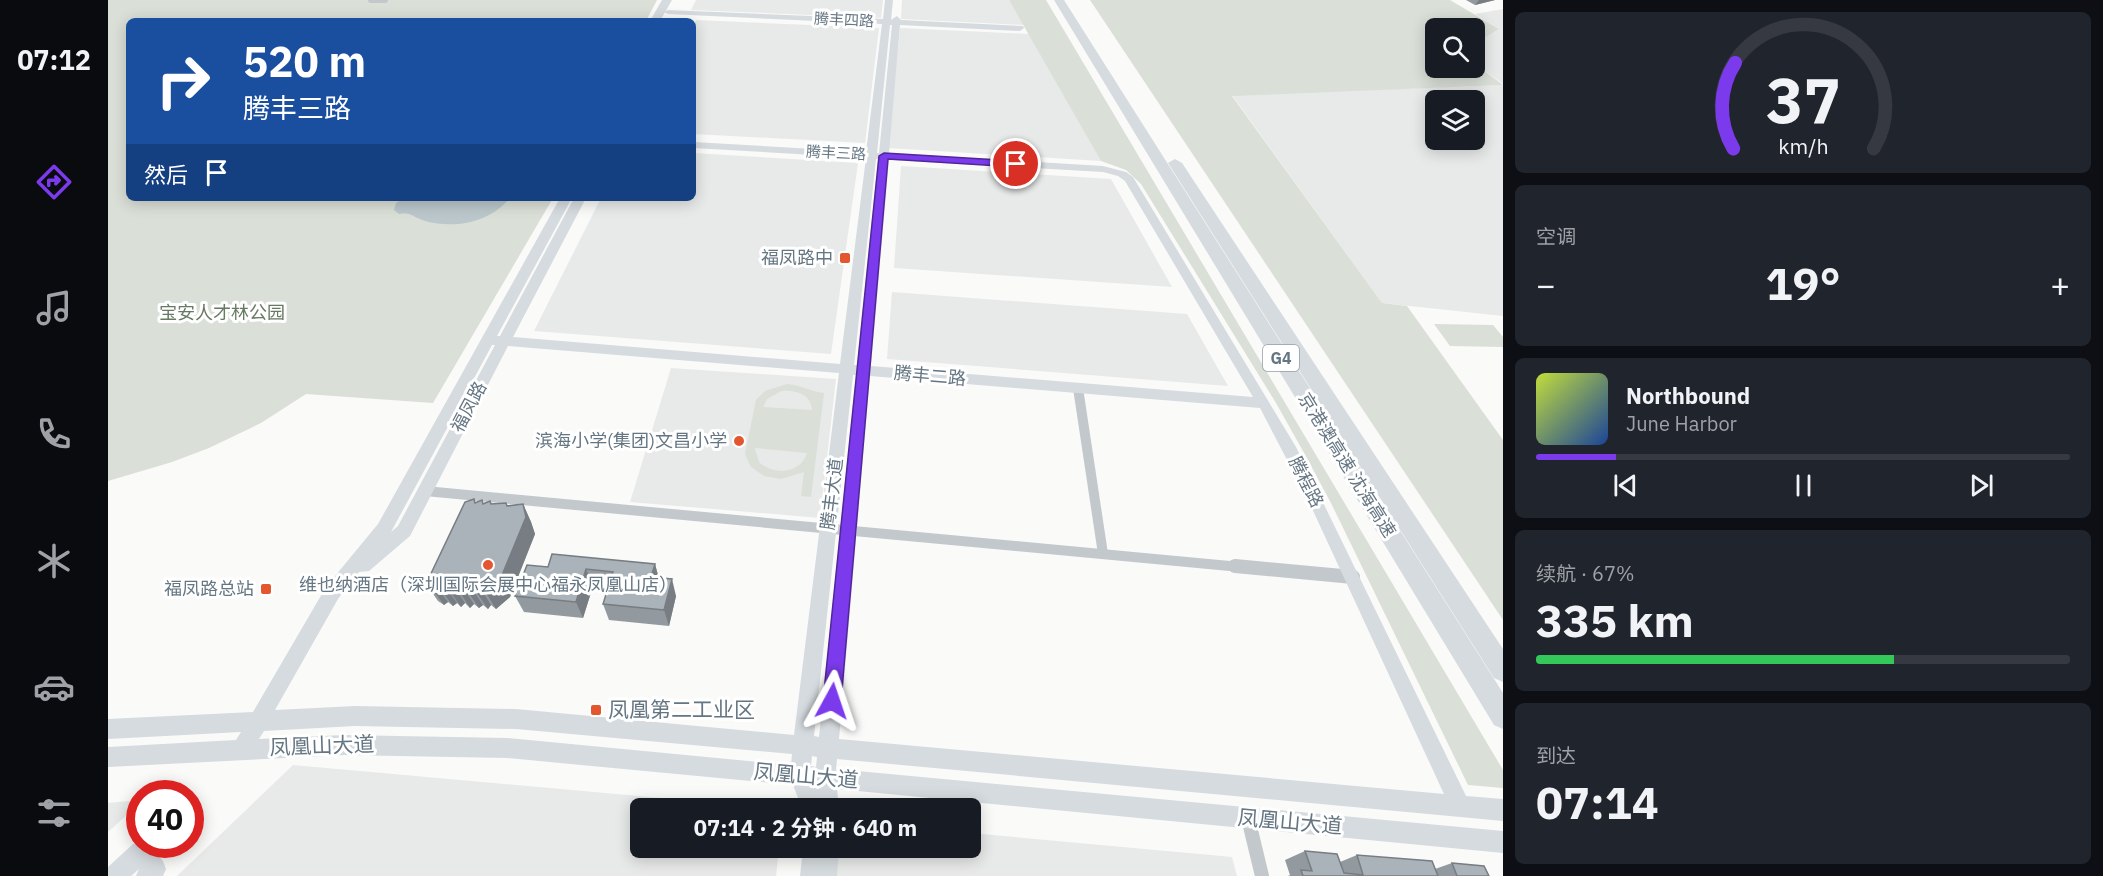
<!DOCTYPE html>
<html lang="zh">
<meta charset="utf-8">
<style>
body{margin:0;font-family:"IBM Plex Sans","Noto Sans SC",sans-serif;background:#20242c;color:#f1f3f6;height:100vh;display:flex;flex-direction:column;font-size:22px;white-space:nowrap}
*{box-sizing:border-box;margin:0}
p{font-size:20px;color:#9ea1a6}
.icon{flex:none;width:33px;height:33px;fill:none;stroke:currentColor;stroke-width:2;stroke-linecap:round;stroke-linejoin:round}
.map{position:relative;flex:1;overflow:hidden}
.side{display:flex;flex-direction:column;gap:12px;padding:12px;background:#0d0f14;width:600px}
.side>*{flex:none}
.banner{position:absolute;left:18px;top:18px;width:570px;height:183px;border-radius:9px;box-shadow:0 3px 15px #0003;background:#1a4fa0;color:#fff;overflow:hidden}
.controls{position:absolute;left:1317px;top:18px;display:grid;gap:12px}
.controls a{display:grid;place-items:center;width:60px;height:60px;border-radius:9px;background:#171b24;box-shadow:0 3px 15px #0003;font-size:30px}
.speed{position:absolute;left:18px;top:780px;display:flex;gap:12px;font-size:30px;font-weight:700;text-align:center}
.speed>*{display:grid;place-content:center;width:78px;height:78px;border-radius:50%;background:#171b24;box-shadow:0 3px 15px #0003;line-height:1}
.speed .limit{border:9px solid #d22;background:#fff;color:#111}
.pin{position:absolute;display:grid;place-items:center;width:51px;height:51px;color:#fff;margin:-26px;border:3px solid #fff;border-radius:50%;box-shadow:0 2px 6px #0007}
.me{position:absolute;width:66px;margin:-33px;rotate:5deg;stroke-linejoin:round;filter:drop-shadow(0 0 4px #0008)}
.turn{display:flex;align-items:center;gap:21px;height:126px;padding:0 18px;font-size:27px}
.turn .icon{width:78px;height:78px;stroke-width:2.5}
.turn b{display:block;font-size:42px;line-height:51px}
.then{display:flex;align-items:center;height:57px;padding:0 18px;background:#0003;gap:12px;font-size:22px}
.big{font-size:45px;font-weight:700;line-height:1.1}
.side .widget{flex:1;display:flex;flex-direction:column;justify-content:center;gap:9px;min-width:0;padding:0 21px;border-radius:9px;background:#20242c}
.side .dial{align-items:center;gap:0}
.dial svg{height:156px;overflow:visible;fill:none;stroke:#363941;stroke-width:7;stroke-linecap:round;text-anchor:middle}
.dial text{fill:#f1f3f6;stroke:none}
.song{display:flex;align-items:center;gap:18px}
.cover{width:72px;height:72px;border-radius:9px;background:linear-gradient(135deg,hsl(70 70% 55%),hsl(220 70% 35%))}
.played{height:6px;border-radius:3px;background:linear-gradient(90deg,#7c3aed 15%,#363941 15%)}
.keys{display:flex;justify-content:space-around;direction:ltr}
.heat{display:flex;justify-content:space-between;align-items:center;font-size:33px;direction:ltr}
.charge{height:9px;border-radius:4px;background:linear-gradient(90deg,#34c759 67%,#363941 0)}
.trip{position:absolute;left:522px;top:798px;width:351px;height:60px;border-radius:9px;background:#171b24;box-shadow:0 3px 15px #0003;font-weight:700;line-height:60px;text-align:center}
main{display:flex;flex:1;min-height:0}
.tab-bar{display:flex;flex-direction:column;width:108px;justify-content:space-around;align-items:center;background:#090b0e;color:#9ea1a6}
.tab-bar .icon{width:42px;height:42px}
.tab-bar .selected{color:#7c3aed}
.tab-bar b{font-size:27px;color:#f1f3f6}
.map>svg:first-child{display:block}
.built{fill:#e8e9e9;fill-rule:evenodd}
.green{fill:#dadfd7;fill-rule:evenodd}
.water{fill:#bbc7cb}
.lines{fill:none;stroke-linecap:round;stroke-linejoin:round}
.street-far2{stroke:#c3c8cc;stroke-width:6}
.street-far1{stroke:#c3c8cc;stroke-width:10}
.street{stroke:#c3c8cc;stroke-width:14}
.secondary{fill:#d6dbdf;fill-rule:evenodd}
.primary{fill:#d6dbdf;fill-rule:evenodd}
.highway{fill:#d6dbdf;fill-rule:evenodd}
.wall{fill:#929a9f}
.shaded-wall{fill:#777d82}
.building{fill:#aab3b9;stroke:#777d82;stroke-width:1.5}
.route{fill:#7c3aed;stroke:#51269a;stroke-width:1.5}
.poi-dot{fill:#e4572e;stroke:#fff;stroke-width:2}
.labels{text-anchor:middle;stroke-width:6;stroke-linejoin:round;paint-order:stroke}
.far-street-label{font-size:15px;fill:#657683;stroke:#fff}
.shield{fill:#fff;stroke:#939fa8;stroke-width:1.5}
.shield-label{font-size:16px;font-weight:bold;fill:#657683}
.poi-label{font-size:18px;fill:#657683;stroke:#fff;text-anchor:end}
.park-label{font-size:18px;fill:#687a64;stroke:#fff}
.street-label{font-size:18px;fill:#657683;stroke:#fff}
.near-poi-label{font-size:21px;fill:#657683;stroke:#fff;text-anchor:start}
.near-street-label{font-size:21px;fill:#657683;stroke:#fff}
</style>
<main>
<nav class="tab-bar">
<b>07:12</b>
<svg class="icon selected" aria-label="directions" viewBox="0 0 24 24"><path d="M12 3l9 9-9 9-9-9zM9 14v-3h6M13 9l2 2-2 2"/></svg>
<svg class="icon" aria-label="music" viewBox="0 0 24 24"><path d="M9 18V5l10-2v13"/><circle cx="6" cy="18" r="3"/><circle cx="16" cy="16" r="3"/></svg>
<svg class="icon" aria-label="phone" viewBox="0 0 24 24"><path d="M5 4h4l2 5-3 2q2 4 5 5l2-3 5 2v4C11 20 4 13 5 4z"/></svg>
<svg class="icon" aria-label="climate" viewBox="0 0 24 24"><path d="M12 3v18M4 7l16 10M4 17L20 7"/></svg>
<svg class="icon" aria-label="car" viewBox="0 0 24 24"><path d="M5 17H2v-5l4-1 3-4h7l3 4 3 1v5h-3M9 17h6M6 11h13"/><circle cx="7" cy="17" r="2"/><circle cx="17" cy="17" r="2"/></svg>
<svg class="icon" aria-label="filters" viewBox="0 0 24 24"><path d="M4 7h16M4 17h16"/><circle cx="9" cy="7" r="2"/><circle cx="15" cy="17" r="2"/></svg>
</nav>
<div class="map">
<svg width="1395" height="876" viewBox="0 0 1395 876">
<rect width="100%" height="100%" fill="#fafaf8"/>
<g class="built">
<polygon points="588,0 775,0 773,18 583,10"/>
<polygon points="794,0 901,0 916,25 793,19"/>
<polygon points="1395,9 1395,84 1367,64 1367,44 1391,29 1367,14"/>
<polygon points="588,20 771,28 757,143 585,134 585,26"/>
<polygon points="792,28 922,34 993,161 780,148"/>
<path d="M1395 85V316L1274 303 1124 95ZM1328 100H1366V140H1328Z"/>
<polygon points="585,153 750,163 723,354 426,331 493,198 585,198"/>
<polygon points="793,166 1003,179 1064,287 786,268"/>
<polygon points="784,292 1079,314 1120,386 779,359"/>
<polygon points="563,368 728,379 712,518 522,502"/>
<polygon points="185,765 663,808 532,808 532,848 671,848 668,876 69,876"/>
<polygon points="31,800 31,804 0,832 0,803"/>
<polygon points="863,833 1124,857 1129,876 725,876 727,848 862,848"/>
</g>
<g class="green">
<polygon points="0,0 549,0 538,21 21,21 21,198 445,198 325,403 198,394 153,423 101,448 64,462 0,481"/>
<polygon points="901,0 938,0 1395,770 1395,788 1360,785 1223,503 1195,451 1168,403 1033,184 1018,170 993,161"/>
<polygon points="982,0 1342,0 1391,29 1367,44 1366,28 1328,28 1328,68 1366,68 1367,64 1395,85 1124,96 1274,303 1299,306 1395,440 1395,620"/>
<polygon points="1326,324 1385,325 1395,337 1395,347 1342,346"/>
<path d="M679 384C693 385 703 392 716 393L703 497 693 496 696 472 673 479 656 476 643 467 637 454 648 400 657 391ZM673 391C688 390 703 394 704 410L655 407 659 399ZM647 449V448L699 453C693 474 665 476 651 462Z"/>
</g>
<path class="water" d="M296 198H402C381 223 347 229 317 221 307 218 301 211 291 214L286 210 288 203Z"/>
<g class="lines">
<polyline class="street-far2" points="263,0 277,0"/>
<g class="street-far1">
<polyline points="970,388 995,554"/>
<polyline points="317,491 1143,568"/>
</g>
<g class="street">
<polyline points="1127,566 1245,577"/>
<polyline points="1140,818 1154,876"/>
</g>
<g class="secondary">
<path d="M777 0H785L783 20 789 16 793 20 915 26 916 28 912 31 792 25 781 153 995 166 1018 172 1025 177 1188 447 1358 796 1395 799V821L729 759 728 769 1395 831V853L729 789 731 808H694L685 785 399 758 236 755 0 767V747L128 740 133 732 0 739V719L145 712 218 587 270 524 452 198H464L389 336H392L466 198H478L405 337 732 364 758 158 585 148V142L758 152 774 24 560 14 556 12 560 10 775 19ZM782 25H784L771 153H769ZM768 159H770L749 365H746ZM781 160 995 172 1010 176 1017 181 1145 397 763 366ZM384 345H387L290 526 283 532ZM400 346 731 373 686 735 408 709 247 706 167 710 230 599 251 572 261 571 302 536ZM745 375H748L711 737 706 736ZM762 376 1152 408 1201 502 1336 794 731 739ZM247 726 408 729 684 754 683 765 399 738 236 735 151 739 156 731ZM704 756 709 757 708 767 703 766Z"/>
<polygon points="32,842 32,844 41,844 55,861 58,869 55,876 28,876 31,869 23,876 0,876 0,867 25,844"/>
<polygon points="695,848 731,848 729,876 692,876"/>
</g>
<polygon class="primary" points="554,0 564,0 552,21 542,21"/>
<g class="highway">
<polygon points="946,0 956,0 1395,693 1395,729 1386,725"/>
<polygon points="1067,159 1074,163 1395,649 1395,682 1386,678 1060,163"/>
</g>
</g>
<g class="wall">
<polygon points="1358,0 1387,0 1367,5"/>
<polygon points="366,499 367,502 376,503 382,501 384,504 400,506 415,504 423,522 427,534 402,597 388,609 383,605 380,609 375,605 371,608 366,604 362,608 357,603 353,607 349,603 345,606 340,602 336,605 330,601 318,584"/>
<polygon points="547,564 551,578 568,596 561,626 501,620 495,604 500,587 485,586 475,618 416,612 407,596 440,567"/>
<polygon points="1197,851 1232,862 1249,855 1327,869 1344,863 1381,876 1180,876 1182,875 1177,860"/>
</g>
<g class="shaded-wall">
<polygon points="1371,0 1387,0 1367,5"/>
<polygon points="415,504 423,522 427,534 402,597 388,609 378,593"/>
<polygon points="547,564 551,580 543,577"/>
<polygon points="478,569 485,586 475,618 468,602"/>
<polygon points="564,579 568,596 561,626 556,610"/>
<polygon points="328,586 340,602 336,605 324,589"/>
<polygon points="337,586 349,603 345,606 333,590"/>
<polygon points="346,587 357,603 353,607 342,591"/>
<polygon points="355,588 366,604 362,608 351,591"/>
<polygon points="364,589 375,605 371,608 360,592"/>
<polygon points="373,589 383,605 380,609 369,593"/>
</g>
<g class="building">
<polygon points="366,499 367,503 374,500 375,504 382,501 383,504 398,503 399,506 415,504 418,517 392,580 378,593 373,589 369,593 364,589 360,592 355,588 351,591 346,587 342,591 337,586 333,590 328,586 324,589 318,584 357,502"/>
<polygon points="444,554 547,564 543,577 564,579 556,610 495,604 505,572 478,569 468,602 407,596 419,565 440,567"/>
<polygon points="1197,851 1229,854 1236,873 1255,875 1249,855 1324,861 1330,876 1195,876 1193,870 1204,871"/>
<polygon points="1344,863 1376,866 1381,876 1349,876"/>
</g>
<polygon class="route" points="776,153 908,161 912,164 908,167 780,159 733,701 730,707 724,710 718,707 715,701 771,156"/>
<g class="poi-dot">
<rect x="731" y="252" width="12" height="12" rx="3"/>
<circle cx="631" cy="441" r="6"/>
<circle cx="380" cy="565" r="6"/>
<rect x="152" y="583" width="12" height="12" rx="3"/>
<rect x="482" y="704" width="12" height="12" rx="3"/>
</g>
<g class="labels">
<g class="far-street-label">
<text transform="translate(736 20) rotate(3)" y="5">腾丰四路</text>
<text transform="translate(728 153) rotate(3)" y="5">腾丰三路</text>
</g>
<rect class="shield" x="1155" y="345" width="36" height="26" rx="4.5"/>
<g class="shield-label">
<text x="1173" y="364">G4</text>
</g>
<g class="poi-label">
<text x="725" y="264">福凤路中</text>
<text x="619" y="447">滨海小学(集团)文昌小学</text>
<text x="380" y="591" text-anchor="middle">维也纳酒店（深圳国际会展中心福永凤凰山店）</text>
<text x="146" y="595">福凤路总站</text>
</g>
<g class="park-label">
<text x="114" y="319">宝安人才林公园</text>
</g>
<g class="street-label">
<text transform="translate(822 376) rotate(5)" y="6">腾丰二路</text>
<text transform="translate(361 407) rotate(-62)" y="6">福凤路</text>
<text transform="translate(1239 465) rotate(58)" y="6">京港澳高速 沈海高速</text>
<text transform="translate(1198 482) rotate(63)" y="6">腾程路</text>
<text transform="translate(724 494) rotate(-83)" y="6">腾丰大道</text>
</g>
<g class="near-poi-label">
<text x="500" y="717">凤凰第二工业区</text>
</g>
<g class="near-street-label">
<text transform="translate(214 746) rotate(-2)" y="7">凤凰山大道</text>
<text transform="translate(698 776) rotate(5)" y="7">凤凰山大道</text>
<text transform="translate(1182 822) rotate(5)" y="7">凤凰山大道</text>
</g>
</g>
</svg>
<div class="controls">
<a><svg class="icon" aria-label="search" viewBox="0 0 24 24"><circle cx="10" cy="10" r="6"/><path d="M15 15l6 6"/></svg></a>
<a><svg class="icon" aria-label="layers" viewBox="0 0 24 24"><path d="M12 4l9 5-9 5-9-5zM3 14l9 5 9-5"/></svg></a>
</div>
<div class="speed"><div class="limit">40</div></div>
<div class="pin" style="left:908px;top:164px;background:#d93025"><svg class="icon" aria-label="arrive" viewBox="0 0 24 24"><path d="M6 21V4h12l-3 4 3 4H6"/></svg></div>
<svg class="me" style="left:724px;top:701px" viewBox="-20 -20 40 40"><path d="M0-17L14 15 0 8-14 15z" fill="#7c3aed" stroke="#fff" stroke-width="4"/></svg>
<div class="trip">07:14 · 2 分钟 · 640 m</div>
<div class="banner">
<div class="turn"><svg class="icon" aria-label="right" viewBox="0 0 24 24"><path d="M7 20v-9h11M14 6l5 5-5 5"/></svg><div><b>520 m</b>腾丰三路</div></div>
<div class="then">然后<svg class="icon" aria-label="arrive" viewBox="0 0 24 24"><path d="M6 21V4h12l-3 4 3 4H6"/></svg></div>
</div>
</div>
<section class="side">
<div class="widget dial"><svg viewBox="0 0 100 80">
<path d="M14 69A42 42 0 1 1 86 69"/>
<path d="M14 69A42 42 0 0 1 15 25" stroke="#7c3aed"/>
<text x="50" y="56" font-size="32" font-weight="700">37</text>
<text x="50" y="72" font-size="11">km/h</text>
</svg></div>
<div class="widget"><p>空调</p>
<div class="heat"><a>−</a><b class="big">19°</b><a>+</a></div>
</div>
<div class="widget">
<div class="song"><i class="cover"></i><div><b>Northbound</b><p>June Harbor</p></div></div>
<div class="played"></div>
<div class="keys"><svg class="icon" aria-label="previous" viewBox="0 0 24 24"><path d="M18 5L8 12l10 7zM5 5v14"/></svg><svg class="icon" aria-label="pause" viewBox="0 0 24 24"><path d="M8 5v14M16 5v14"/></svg><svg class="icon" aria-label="next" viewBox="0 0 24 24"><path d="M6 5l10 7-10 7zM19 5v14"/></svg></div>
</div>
<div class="widget"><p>续航 · 67%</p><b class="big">335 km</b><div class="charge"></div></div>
<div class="widget"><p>到达</p><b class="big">07:14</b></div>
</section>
</main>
